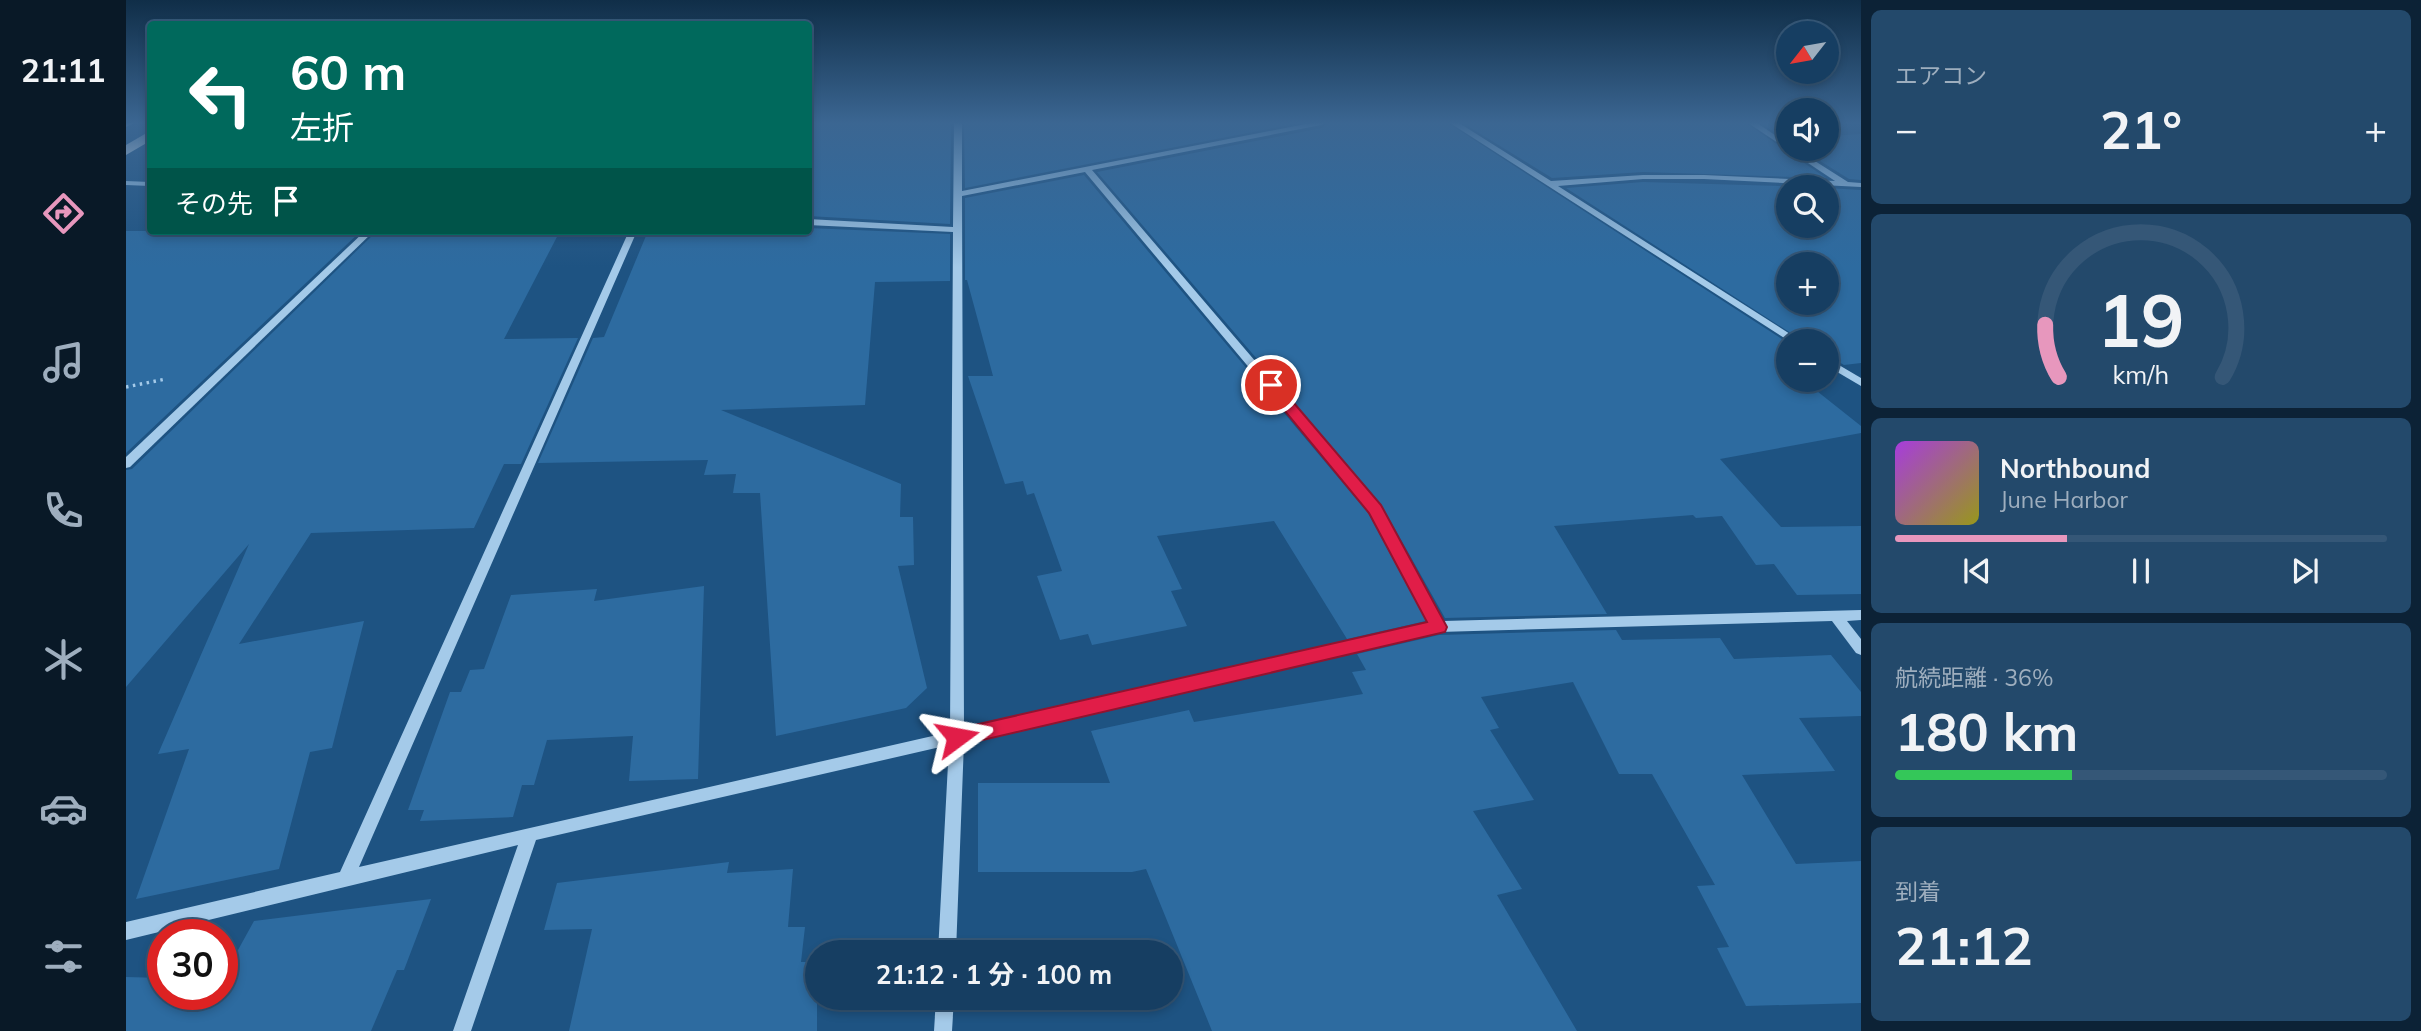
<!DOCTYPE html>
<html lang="ja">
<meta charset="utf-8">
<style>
body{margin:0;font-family:Mulish,"Noto Sans JP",sans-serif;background:#23496b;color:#f1f3f6;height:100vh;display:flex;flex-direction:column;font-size:26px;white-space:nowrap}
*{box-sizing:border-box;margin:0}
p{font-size:23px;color:#9eaebe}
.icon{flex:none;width:38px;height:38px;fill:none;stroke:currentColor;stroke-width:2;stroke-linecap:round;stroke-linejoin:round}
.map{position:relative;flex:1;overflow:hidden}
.panel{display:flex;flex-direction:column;gap:10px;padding:10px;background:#0c2236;width:560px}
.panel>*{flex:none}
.hud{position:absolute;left:21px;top:21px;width:665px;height:214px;border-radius:7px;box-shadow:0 4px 10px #0003,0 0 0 2px #355777;background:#00695c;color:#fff;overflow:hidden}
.needle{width:46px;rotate:239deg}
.controls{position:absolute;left:1650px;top:21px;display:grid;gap:14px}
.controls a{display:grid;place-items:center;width:63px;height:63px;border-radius:50%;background:#163e62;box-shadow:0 4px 10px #0003,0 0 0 2px #355777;font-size:35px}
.speed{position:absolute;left:21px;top:919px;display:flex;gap:14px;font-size:35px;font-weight:700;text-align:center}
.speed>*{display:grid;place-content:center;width:91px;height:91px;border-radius:50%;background:#163e62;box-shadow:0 4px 10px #0003,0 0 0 2px #355777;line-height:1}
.speed .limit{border:10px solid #d22;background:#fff;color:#111}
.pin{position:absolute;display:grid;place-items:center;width:60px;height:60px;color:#fff;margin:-30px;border:4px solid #fff;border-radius:50%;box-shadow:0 2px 7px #0007}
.me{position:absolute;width:77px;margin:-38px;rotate:77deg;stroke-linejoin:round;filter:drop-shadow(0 0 5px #0008)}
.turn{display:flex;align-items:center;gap:24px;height:147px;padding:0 28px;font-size:32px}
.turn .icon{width:91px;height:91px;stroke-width:2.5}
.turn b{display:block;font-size:49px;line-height:60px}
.then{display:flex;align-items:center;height:66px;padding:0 28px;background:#0003;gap:14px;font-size:26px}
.big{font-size:52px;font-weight:700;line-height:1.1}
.panel .tile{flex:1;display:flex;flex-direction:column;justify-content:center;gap:10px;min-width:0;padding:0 24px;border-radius:10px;background:#23496b}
.panel .dial{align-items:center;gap:0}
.dial svg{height:182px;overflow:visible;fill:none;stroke:#355777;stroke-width:7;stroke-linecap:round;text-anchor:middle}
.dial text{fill:#f1f3f6;stroke:none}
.song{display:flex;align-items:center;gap:21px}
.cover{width:84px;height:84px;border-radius:10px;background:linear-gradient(135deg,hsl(280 70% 55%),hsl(60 70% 35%))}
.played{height:7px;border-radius:4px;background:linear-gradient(90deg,#e797bd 35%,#355777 35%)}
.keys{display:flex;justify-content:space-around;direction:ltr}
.heat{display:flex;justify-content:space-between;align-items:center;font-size:38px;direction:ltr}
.charge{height:10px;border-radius:5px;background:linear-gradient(90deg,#34c759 36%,#355777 0)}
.trip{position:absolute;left:679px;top:940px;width:378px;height:70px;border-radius:35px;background:#163e62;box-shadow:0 4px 10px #0003,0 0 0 2px #355777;font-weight:700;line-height:70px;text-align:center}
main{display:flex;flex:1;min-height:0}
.menu{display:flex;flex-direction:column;width:126px;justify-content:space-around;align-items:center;background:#091927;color:#9eaebe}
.menu .icon{width:49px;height:49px}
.menu .on{color:#e797bd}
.menu b{font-size:32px;color:#f1f3f6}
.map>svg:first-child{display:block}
.building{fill:#2d6ba0;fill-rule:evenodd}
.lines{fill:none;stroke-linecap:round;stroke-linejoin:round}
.path{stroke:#a4cae9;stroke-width:3.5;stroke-dasharray:2.5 4.5;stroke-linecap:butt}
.minor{fill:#a4cae9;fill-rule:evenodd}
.highway{fill:#fff;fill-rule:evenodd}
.route{fill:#e11d48;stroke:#92132f;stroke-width:2}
</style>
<main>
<nav class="menu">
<b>21:11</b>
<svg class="icon on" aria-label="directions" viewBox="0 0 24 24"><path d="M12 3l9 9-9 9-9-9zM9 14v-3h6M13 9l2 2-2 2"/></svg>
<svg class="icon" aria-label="music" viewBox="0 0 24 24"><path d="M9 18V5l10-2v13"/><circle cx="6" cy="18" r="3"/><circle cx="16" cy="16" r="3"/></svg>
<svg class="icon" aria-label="phone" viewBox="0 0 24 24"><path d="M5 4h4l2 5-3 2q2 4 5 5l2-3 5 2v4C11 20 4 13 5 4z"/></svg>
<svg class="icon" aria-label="climate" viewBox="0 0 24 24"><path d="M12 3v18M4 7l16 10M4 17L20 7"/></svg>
<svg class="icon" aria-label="car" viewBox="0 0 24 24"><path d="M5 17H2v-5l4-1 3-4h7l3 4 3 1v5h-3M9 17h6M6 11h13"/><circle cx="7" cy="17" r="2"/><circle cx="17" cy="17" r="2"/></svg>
<svg class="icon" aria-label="filters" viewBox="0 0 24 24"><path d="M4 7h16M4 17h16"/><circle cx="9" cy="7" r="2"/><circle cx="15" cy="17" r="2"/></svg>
</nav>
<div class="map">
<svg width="1735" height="1031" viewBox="0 0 1735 1031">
<rect width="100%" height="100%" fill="#1e5382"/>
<g class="building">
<polygon points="682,123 825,123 824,224 682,216"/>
<polygon points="838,123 1173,123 839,188"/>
<polygon points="1201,123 1322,123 1662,343 1662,380 1677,380 1735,426 1735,433 1594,459 1655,527 1735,526 1735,594 1671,595 1648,564 1630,565 1596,516 1570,518 1567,515 1428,526 1481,614 1319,618 1255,504 971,172 1196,128"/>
<polygon points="1337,123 1620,123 1700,178 1517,172 1426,178"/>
<polygon points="1635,123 1662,123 1662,141"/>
<polygon points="1735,134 1735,180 1723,179 1675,149 1701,149 1701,136"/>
<polygon points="958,175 1242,513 1300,621 1221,639 1148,521 1031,536 1056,589 1045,591 1061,626 966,645 962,634 934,640 911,576 936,571 908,493 901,495 897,481 879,484 842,376 867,376 841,280 839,280 839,198"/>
<path d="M1517 182 1688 187H1662V226H1701V188L1735 190V363L1718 365 1701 355V341H1677L1440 188ZM1662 264H1701V303H1662Z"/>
<polygon points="682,228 824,234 824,281 749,282 739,405 595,410 775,484 774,517 787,517 788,565 772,566 801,688 780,708 650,736 634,493 607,493 610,474 578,475 582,460 412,463 467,338 478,337 522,231 682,231"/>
<polygon points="0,231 235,231 0,453"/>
<polygon points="251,231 434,231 378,339 452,338 395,464 378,464 348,528 185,533 113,644 238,621 206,748 184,752 153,869 10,899 63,749 32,754 123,544 0,687 0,470 6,469"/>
<polygon points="578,586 572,779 503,781 507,736 421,740 408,785 396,785 387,817 294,821 298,810 282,810 324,692 335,692 344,670 358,669 385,595 471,589 468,601"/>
<polygon points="1490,630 1496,640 1594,638 1608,659 1705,655 1735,692 1735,716 1673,718 1709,771 1616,775 1670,864 1735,861 1735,1003 1620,1006 1591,948 1603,947 1571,886 1589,885 1526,774 1493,774 1447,682 1355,697 1373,728 1364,730 1408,800 1347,811 1396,889 1371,895 1451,1031 1086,1031 1020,869 1006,872 852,872 852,783 984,783 965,731 1063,710 1068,722 1237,694 1226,672 1240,670 1231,654 1313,635"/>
<polygon points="603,862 601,873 667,869 662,927 679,927 675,962 691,962 691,1031 443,1031 466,929 418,930 431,883"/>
<polygon points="305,899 278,970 271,970 245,1031 0,1031 0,977 37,978 37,994 96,994 96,979 128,921"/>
</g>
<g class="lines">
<polyline class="path" points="0,387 40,379"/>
<g class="minor">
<path d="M828 123H836V191L1185 123H1199L1195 125 966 170 1253 506 1317 621 1735 610V620L1721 621 1735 639V655L1730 653 1706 621 1313 632 838 742 830 952H812L823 745 410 840 345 1031H327L392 845 0 940V922L214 872 503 231H511L233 867 824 732 827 232 682 225V219L827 227ZM959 172 1244 512 1304 623 838 728 836 196Z"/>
<polygon points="1324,123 1333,123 1425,181 1517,175 1578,175 1709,181 1622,123 1631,123 1662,144 1662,149 1670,149 1722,182 1735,183 1735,187 1578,179 1517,179 1432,186 1675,341 1663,341"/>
<polygon points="0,181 24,182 24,186 0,185"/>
<polygon points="239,231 248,231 4,467 0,468 0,457"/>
<polygon points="1701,358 1735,378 1735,386 1701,366"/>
<polygon points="810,998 828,998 826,1031 808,1031"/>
</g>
<g class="highway">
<polygon points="0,123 8,123 0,127"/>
<polygon points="24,131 24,141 0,155 0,145"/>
</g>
</g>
<linearGradient id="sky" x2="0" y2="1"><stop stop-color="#102e48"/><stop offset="0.46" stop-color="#3b6692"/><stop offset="1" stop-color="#3b6692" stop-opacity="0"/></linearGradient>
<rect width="1735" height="267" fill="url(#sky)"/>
<polygon class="route" points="1145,381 1150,382 1255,505 1321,627 1319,632 831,746 824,743 821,737 824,731 831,729 1301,622 1243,513 1140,388 1140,382"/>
</svg>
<div class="controls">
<a><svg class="needle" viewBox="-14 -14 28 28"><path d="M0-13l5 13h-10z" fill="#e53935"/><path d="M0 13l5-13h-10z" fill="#9eaebe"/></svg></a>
<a><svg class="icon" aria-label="sound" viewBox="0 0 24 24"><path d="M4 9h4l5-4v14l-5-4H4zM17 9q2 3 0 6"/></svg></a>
<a><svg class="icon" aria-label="search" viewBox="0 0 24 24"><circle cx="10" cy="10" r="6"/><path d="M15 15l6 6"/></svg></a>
<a>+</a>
<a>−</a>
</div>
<div class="speed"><div class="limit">30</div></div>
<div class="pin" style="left:1145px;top:385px;background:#d93025"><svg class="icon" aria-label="arrive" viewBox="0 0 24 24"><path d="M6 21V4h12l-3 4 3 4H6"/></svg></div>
<svg class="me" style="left:831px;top:737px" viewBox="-20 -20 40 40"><path d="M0-17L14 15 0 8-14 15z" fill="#e11d48" stroke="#fff" stroke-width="4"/></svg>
<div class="trip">21:12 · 1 分 · 100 m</div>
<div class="hud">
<div class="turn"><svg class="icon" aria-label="left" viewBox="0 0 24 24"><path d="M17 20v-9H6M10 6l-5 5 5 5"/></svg><div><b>60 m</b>左折</div></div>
<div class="then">その先<svg class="icon" aria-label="arrive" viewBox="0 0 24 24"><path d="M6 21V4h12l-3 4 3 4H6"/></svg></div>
</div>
</div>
<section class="panel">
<div class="tile"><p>エアコン</p>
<div class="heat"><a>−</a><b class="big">21°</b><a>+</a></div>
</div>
<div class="tile dial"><svg viewBox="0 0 100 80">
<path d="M14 69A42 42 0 1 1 86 69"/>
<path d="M14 69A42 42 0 0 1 8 46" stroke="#e797bd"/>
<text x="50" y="56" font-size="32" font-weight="700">19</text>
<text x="50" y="72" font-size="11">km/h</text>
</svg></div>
<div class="tile">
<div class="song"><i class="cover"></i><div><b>Northbound</b><p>June Harbor</p></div></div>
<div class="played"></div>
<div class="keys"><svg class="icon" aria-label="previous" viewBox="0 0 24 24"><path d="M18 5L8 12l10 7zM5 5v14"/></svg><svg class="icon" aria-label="pause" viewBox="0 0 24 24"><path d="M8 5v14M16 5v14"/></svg><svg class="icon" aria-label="next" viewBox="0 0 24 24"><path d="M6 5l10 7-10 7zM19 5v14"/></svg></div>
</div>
<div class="tile"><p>航続距離 · 36%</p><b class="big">180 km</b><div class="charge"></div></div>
<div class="tile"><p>到着</p><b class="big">21:12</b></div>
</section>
</main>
